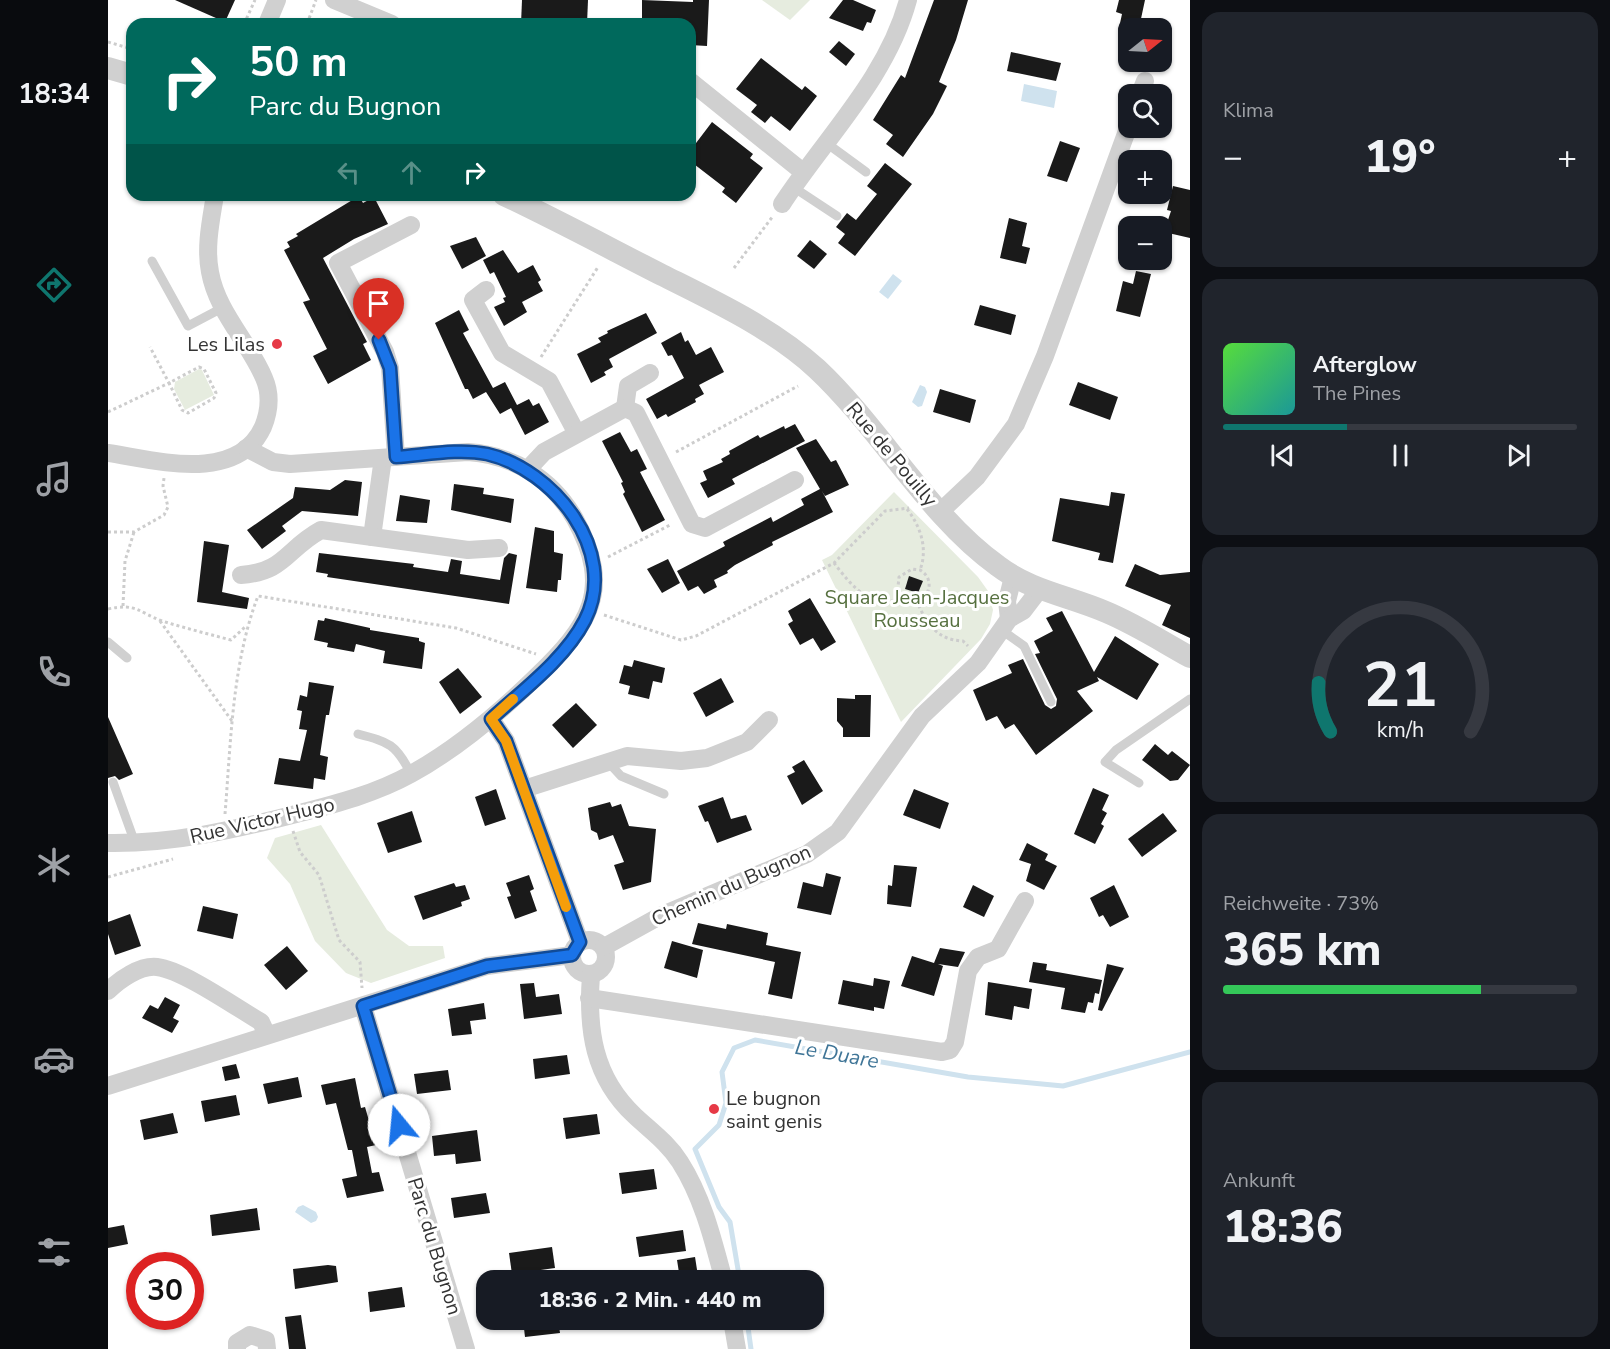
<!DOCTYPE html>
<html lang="de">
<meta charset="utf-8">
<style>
body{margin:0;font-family:"Nunito Sans",sans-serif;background:#20242c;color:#f1f3f6;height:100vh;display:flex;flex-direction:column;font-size:22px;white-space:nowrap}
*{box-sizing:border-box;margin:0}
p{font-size:20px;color:#9ea1a6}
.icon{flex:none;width:33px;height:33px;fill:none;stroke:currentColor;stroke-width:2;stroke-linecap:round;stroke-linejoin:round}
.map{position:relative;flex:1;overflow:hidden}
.sheet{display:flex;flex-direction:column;gap:12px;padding:12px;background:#0d0f14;width:420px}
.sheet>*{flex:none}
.guide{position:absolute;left:18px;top:18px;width:570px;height:183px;border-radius:18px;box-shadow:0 2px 4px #0004;background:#00695c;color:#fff;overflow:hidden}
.needle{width:39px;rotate:72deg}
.tools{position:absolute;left:1010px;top:18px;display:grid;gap:12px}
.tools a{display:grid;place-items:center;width:54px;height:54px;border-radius:12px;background:#171b24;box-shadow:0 2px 4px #0004;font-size:30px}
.speed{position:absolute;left:18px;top:1252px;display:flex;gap:12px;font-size:30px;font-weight:700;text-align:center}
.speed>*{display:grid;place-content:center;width:78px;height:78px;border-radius:50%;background:#171b24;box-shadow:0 2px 4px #0004;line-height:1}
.speed .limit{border:9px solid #d22;background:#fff;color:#111}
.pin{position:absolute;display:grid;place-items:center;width:51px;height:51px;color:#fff;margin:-62px -26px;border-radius:50% 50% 50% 0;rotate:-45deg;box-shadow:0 0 6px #0007}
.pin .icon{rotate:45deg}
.me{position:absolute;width:66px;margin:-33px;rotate:343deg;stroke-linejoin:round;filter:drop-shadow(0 0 4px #0008)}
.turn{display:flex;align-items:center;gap:21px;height:126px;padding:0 24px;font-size:27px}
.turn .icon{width:78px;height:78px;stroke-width:2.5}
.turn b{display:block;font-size:42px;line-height:51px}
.lanes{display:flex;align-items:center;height:57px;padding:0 24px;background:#0003;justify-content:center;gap:30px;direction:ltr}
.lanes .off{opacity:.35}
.big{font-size:45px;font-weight:800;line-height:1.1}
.sheet .widget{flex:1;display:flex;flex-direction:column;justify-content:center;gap:9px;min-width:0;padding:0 21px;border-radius:18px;background:#20242c}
.sheet .dial{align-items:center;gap:0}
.dial svg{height:156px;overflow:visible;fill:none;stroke:#363941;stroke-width:7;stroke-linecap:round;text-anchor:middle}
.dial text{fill:#f1f3f6;stroke:none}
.song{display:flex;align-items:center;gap:18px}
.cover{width:72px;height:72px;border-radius:9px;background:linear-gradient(135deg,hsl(110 70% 55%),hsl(180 70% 35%))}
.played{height:6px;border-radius:3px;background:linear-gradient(90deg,#0f766e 35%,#363941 35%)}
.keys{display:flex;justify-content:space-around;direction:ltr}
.heat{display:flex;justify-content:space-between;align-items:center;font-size:33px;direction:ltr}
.charge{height:9px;border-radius:4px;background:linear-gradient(90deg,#34c759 73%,#363941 0)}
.trip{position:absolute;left:368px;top:1270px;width:348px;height:60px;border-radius:18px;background:#171b24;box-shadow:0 2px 4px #0004;font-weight:800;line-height:60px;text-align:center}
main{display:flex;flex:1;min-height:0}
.tabs{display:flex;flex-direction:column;width:108px;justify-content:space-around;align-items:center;background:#090b0e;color:#9ea1a6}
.tabs .icon{width:42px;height:42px}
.tabs .current{color:#0f766e}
.tabs b{font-size:27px;color:#f1f3f6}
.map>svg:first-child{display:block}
.green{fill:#e6ecdf}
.water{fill:#cfe2ee}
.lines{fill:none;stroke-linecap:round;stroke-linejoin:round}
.stream{stroke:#cfe2ee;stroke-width:5}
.building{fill:#1a1a1a}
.path{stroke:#cdcdcd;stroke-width:3;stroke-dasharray:3 3;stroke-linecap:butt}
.service{stroke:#d0d0d0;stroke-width:9}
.minor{stroke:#d0d0d0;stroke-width:18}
.tertiary{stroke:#d0d0d0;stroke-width:22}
.route-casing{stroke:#114b97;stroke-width:15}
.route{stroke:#1a73e8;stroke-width:10}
.slow{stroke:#f59e0b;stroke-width:10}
.poi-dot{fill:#e63946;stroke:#fff;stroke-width:2}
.labels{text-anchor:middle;stroke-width:6;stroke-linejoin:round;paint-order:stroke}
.poi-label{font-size:20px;fill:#333;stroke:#fff;text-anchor:end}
.street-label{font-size:20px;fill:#333;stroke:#fff}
.park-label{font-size:20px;fill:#56703f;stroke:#fff}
.water-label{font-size:21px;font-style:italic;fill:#3f7597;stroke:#fff}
</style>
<main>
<nav class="tabs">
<b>18:34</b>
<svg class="icon current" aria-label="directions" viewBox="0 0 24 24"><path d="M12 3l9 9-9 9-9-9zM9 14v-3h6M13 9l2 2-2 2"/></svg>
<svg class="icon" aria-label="music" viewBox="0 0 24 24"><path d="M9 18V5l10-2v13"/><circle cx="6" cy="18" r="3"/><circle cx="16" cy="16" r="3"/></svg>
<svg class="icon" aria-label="phone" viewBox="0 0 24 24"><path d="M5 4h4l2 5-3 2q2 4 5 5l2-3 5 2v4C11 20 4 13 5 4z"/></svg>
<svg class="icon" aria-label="climate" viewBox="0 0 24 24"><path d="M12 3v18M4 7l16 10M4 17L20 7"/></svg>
<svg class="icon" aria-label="car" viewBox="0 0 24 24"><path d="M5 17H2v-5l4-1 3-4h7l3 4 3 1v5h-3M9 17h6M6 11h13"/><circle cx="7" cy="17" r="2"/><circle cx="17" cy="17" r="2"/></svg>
<svg class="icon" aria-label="filters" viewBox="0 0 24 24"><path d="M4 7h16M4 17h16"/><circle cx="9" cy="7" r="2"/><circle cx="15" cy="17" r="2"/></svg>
</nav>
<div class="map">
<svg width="1082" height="1349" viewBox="0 0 1082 1349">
<rect width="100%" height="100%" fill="#fff"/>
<g class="green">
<polygon points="654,0 702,0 682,20"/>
<polygon points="91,369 94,370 106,395 77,410 66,389 67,382"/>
<polygon points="786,492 870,577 880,591 885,610 882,624 873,639 793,722 714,560 724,555"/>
<polygon points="213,825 279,930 301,946 335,946 337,958 263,983 238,973 207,941 182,884 159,858 167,838"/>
</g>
<g class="water">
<polygon points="916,84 949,91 946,108 913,101"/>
<polygon points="785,274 794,281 780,299 771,292"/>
<polygon points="812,385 817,387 819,392 814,406 810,407 804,402"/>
<polygon points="195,1205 208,1212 210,1217 208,1221 203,1223 187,1212 190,1207"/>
</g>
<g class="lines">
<g class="stream">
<polyline points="632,1281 622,1222 611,1207 587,1149 611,1125 618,1103 614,1072 626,1048 647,1040 860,1077 955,1086 1082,1052"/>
<polyline points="639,1320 643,1349"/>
</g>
</g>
<g class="building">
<polygon points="67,0 127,0 117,22"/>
<polygon points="414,0 480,0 479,24 413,24"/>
<polygon points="534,0 585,2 585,0 601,0 599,46 582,45 582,24 534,24"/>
<polygon points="735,0 745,0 768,10 763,23 759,22 755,31 721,18"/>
<polygon points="826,0 860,0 848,40 831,82 839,86 825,114 795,157 778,144 785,135 765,120 793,75 797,78"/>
<polygon points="1011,0 1037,0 1031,28 1011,28 1014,14 1008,12"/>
<polygon points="731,41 747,54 738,66 721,52"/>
<polygon points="903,52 953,63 948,81 899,71"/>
<polygon points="653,58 694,90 697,86 709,96 682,131 663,116 657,123 643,112 649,105 628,89"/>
<polygon points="604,122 645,154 642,158 655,168 628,203 614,192 617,188 582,161 582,151"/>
<polygon points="952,141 972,148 959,182 939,176"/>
<polygon points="777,163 804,184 747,256 730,243 737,234 728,227 739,213 748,220 769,194 759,186"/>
<polygon points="1065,186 1082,190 1082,238 1056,232 1063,211 1059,210"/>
<polygon points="251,196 255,203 266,197 280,224 246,239 215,258 259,342 255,344 263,360 220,384 205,356 219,349 195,302 202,300 176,250 182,247 179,242 190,236 188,234"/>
<polygon points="901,218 919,223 914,246 922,248 918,264 892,258"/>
<polygon points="368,237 378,256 354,269 342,246"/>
<polygon points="702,240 719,254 706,269 689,256"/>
<polygon points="395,250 410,273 425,265 433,280 430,282 435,291 414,302 419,312 396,326 386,307 397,302 395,298 398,297 386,272 382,274 375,260"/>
<polygon points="1028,271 1043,274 1032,317 1008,311 1015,281 1025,284"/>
<polygon points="872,305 908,315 903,335 866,325"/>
<polygon points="351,310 361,330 355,333 385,388 397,382 409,405 421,399 425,406 431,403 441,422 417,435 403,408 392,414 378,392 365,399 360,389 357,389 327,323"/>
<polygon points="538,313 549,333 501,359 505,367 496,372 498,375 483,383 469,354 493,342 490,338 500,333 499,331"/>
<polygon points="573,332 577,342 580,340 588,355 603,347 616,372 591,385 596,394 587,399 588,402 560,417 558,414 549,419 538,399 576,378 564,355 560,356 553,343"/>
<polygon points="970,382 1010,397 1002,420 961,405"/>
<polygon points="832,389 868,400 862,423 825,412"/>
<polygon points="687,424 697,441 624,479 627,484 600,498 592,483 599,480 595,471 615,462 613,459 622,454 621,451 650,435 652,438 676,426 677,429"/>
<polygon points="512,432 523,452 529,449 539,469 532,472 557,520 534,532 515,494 517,492 513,483 515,482 494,441"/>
<polygon points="708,439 723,462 728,460 741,485 717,496 714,491 725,512 664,542 665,545 627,565 619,571 620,573 606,580 609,587 596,594 590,586 580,591 569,571 617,546 615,542 663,517 665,522 696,505 693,499 712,489 688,448"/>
<polygon points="237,480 254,482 250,516 194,511 174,526 178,531 154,549 139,530 185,498 187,487 222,490"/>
<polygon points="346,484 376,488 375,494 406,499 403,523 343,510"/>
<polygon points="1003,492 1017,494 1005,563 990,560 992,553 944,541 952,498 1001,506"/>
<polygon points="292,495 322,500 319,523 288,521"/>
<polygon points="427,527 446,531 446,552 455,554 453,580 450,580 449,592 418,588"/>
<polygon points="96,541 121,545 114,592 141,598 139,609 89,602"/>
<polygon points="211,553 306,564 305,567 340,572 343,559 354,561 352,574 392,580 396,558 401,553 409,555 401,604 219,577 220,574 208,572"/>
<polygon points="560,559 572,583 554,593 539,569"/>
<polygon points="1027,564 1052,575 1082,572 1082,638 1054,625 1063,605 1017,586"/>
<polygon points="801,576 815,581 810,593 797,589"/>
<polygon points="702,598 728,642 713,651 705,638 692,645 680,624 685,621 680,611"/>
<polygon points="954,611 986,672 1007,636 1051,664 1029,700 989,677 991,681 969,691 985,711 928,755 906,724 897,729 889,716 878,721 865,690 904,673 900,665 915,659 937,705 943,709 948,706 949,699 927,654 932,653 926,641 945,631 938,618"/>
<polygon points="217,618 262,628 262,630 311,638 311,641 317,643 314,669 275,663 277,651 248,644 246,652 219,647 220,643 206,640 210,620 216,621"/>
<polygon points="526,660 557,668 554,683 545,681 541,699 520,694 522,686 511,683 516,665 524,667"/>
<polygon points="350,668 374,697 352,714 331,682"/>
<polygon points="613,678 626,702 598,717 585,693"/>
<polygon points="201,682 226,686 221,715 218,715 212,755 220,757 217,780 206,778 205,789 166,784 171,758 192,761 199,730 191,729 194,711 189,710 192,695 199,697"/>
<polygon points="747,695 763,695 762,737 735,737 735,728 729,721 729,698 747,699"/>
<polygon points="468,703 489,725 465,748 444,725"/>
<polygon points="0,717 25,774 11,780 7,776 0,778"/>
<polygon points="1047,744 1060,755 1064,751 1082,765 1070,780 1062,781 1034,760"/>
<polygon points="696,760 715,791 694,805 679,776 687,772 684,767"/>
<polygon points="985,788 1001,795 994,810 999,813 993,824 996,826 987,844 966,834"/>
<polygon points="388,789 398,819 377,826 367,797"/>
<polygon points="806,789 841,803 832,829 795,815"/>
<polygon points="615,797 623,819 638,815 644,830 609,843 600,821 597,822 590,806"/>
<polygon points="502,802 504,807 513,804 521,826 548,829 543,882 515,890 506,865 516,862 505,835 491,840 489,833 483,830 480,808"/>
<polygon points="304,811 314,842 280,853 269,823"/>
<polygon points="1055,813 1069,831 1034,857 1020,839"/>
<polygon points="919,843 940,854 937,860 949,866 936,890 918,881 923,864 911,860"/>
<polygon points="786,865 809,867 803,907 779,904 780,885 784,886"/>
<polygon points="718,873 733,877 723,915 689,908 695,882 715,887"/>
<polygon points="421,875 426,889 422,891 429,911 407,919 399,897 403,896 398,883"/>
<polygon points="346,883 348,887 357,885 362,899 353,902 354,906 315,920 306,896"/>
<polygon points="865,885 886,896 876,917 855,907"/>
<polygon points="1006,885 1021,917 1002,927 995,915 991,917 982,898"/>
<polygon points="95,906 130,914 125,939 89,931"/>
<polygon points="22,914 33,946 7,955 0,934 0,922"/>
<polygon points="590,923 618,929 619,924 660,933 658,945 693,952 684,999 660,994 667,962 584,944"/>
<polygon points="564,941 595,950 589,978 556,968"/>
<polygon points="179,946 200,971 178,990 156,965"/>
<polygon points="832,948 857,952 850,967 830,964 835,966 826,996 793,986 804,956 826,963"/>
<polygon points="925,962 939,964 938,970 994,980 991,994 987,993 985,1003 980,1002 977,1013 953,1009 957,988 921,982"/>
<polygon points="999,964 1016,968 994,1011 990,1010"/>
<polygon points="766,978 782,981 776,1009 766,1007 766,1011 730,1004 735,980 765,986"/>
<polygon points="880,982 924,989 921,1009 906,1006 904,1020 877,1015"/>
<polygon points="426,983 428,997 451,994 454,1014 416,1019 412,984"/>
<polygon points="57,997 72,1005 65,1018 71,1021 64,1033 34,1018 42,1005 50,1009"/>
<polygon points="376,1003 378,1019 362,1021 364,1034 344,1036 340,1009"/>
<polygon points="459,1055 462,1074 427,1079 425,1059"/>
<polygon points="128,1064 132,1078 117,1081 114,1067"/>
<polygon points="340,1070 343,1090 309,1094 306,1074"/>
<polygon points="190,1077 194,1097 160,1104 155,1084"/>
<polygon points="247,1078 253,1108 257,1107 268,1145 259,1147 264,1173 271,1172 276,1191 239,1198 234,1179 249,1176 244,1150 240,1150 228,1103 218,1105 213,1085"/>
<polygon points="128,1095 132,1115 97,1122 93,1101"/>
<polygon points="65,1113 70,1133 36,1140 32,1120"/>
<polygon points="489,1114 492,1134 458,1139 455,1118"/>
<polygon points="369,1130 373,1161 348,1164 347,1154 326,1156 324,1136"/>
<polygon points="546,1169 549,1189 514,1194 511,1173"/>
<polygon points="378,1193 382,1213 346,1218 343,1198"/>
<polygon points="149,1208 152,1230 104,1236 102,1215"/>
<polygon points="16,1225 20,1244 0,1248 0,1228"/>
<polygon points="575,1230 578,1251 531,1257 528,1237"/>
<polygon points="444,1247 447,1268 404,1274 401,1253"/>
<polygon points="587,1257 590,1276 572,1279 569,1260"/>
<polygon points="220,1265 228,1266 230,1282 187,1289 185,1269"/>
<polygon points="294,1287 297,1307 262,1312 260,1292"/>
<polygon points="193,1315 198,1349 181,1349 177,1317"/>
<polygon points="415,1320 450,1320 452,1333 417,1337"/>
</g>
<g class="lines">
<g class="path">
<polyline points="136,24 147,0"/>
<polyline points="199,24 208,0"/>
<polyline points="0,42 24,49"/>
<polyline points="626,268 665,216"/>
<polyline points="433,357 490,267"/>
<polygon points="91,367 96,369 108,393 106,398 80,413 74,410 61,383"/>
<polyline points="0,412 61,383 42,347"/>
<polyline points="568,452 690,386"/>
<path d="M799 509C813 527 820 549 812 570"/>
<polyline points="0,532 26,532 56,515 60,507 55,486 56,478"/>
<polyline points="500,557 564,524"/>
<path d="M726 563C737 577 753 599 773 601 789 603 789 596 809 602 819 624 829 640 855 641L860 646"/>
<path d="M793 596 790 587 791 577 804 569 812 570C826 578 823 596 809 602"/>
<polyline points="15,606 17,561 26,532"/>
<path d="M0 609C29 603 30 612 54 621 77 628 100 634 123 640L137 627"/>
<polyline points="496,615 573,640 588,636 726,563 777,511 801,508"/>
<polyline points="52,621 124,721"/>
<path d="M117 814C123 741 124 664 150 596L348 628 428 654"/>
<polyline points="185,831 192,852 211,875 231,940 252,962 254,988"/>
<polyline points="0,877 65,859"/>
</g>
<g class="service">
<polyline points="717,142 758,172"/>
<polyline points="685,187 729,216"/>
<polyline points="44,261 80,326 116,307"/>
<polyline points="895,631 916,646 943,702"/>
<polyline points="0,642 19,658"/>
<path d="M250 734C281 742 288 744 303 774"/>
<polyline points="500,762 513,776 556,794"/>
<polyline points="5,782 27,843"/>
<polyline points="1031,783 997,762 1008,750 1082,699"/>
</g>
<g class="minor">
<polyline points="226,0 284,24"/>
<polyline points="159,24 169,0"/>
<polyline points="582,81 695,172"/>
<polyline points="1032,94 1037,81"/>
<path d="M674 204C717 138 779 78 800 0"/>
<polyline points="378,290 365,300 394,353 441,381 468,432"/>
<polyline points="517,408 520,386 542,373"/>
<path d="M0 453C47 460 129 484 155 427 161 412 163 394 156 378 141 342 109 312 102 272 97 247 103 220 107 195"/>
<polyline points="288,457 282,368 277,352 230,263 303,225"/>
<polyline points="420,469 436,452 517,408 528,413 584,524 597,528 687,480"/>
<polyline points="833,511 869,477 908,424 937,356 1020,128"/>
<polyline points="264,537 275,458"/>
<path d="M133 575C177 572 178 549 213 530L360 550 391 548"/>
<polyline points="901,619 899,601 905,577"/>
<polyline points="383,719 398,741 472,942"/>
<polyline points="416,789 519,756 573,761 599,758 639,742 661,720"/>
<path d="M0 843C64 844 126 830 188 814 227 804 267 794 303 774 350 748 390 714 428 677 481 626 506 590 467 519 444 479 406 455 360 452L182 464 165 462 138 448"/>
<circle cx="481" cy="957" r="17"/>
<polyline points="496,947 552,916 699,854 730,832 814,716 870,663 901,619 915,611 931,590"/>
<path d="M483 975C479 1029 485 1077 527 1116 543 1131 560 1143 572 1162 595 1198 605 1240 616 1281"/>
<path d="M0 991C11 980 32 965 49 967 75 970 129 1008 153 1022L159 1035"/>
<polyline points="481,998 834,1052 842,1050 847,1042 860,971 870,957 890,949 917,901"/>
<polyline points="255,1006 358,1349"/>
<polyline points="0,1086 379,966 464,955"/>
<polyline points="624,1320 629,1349"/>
<polyline points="129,1349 129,1343 142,1335 158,1340 159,1349"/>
</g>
<g class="tertiary">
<polyline points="0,68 24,75"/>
<path d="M396 195C449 220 501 248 554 275 608 302 664 328 709 369 772 428 821 517 890 566 923 591 961 596 998 612 1027 624 1055 642 1082 657"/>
</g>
</g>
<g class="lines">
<g class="route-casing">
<path id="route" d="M271 340 282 368 288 457C317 455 351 448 379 454 445 469 512 551 477 620 457 659 415 690 383 719L398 741 472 942 464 955 379 966 255 1006 291 1125"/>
</g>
<use href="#route" class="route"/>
<polyline class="slow" points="405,699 383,719 398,741 458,907"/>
</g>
<g class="poi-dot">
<circle cx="169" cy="344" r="6"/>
<circle cx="606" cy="1109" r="6"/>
</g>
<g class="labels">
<g class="poi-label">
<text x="157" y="351">Les Lilas</text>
<text x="618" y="1105" text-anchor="start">Le bugnon<tspan x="618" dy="23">saint genis</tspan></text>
</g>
<g class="street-label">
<text transform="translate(784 454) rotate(50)" y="7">Rue de Pouilly</text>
<text transform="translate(154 820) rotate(-13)" y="7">Rue Victor Hugo</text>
<text transform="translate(623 885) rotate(-24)" y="7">Chemin du Bugnon</text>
<text transform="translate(327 1246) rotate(73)" y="7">Parc du Bugnon</text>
</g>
<g class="park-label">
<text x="809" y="604">Square Jean-Jacques<tspan x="809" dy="23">Rousseau</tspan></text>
</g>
<g class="water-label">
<text transform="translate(729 1054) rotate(10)" y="7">Le Duare</text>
</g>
</g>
</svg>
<div class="tools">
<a><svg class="needle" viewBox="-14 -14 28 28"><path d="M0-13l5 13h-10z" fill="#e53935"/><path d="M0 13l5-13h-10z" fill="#9ea1a6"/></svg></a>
<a><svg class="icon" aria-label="search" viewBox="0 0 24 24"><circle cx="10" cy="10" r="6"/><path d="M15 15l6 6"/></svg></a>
<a>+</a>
<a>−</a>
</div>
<div class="speed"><div class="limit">30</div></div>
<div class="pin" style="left:271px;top:340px;background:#d93025"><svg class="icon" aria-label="arrive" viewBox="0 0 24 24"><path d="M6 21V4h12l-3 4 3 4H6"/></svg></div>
<svg class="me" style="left:291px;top:1125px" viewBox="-20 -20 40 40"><circle r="19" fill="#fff"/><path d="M0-13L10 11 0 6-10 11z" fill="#1a73e8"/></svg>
<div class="trip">18:36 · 2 Min. · 440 m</div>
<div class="guide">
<div class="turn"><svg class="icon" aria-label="right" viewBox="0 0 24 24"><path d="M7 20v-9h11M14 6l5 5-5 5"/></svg><div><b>50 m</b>Parc du Bugnon</div></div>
<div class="lanes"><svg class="icon off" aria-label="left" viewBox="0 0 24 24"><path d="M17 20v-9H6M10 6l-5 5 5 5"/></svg><svg class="icon off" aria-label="ahead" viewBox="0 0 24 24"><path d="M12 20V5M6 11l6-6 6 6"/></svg><svg class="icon" aria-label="right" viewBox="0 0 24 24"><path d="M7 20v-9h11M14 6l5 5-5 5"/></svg></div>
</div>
</div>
<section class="sheet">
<div class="widget"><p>Klima</p>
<div class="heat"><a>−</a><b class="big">19°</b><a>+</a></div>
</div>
<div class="widget">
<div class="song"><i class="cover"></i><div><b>Afterglow</b><p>The Pines</p></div></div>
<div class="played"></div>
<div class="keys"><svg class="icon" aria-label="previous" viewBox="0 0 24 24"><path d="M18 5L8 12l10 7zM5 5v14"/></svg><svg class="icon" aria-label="pause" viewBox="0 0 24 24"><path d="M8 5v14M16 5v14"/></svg><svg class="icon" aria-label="next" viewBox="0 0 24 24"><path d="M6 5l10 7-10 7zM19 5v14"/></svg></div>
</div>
<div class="widget dial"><svg viewBox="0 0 100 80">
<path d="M14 69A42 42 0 1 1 86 69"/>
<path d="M14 69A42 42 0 0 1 8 44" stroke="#0f766e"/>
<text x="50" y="56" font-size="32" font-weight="700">21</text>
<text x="50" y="72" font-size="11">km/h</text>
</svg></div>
<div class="widget"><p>Reichweite · 73%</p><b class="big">365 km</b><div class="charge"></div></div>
<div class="widget"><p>Ankunft</p><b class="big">18:36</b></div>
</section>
</main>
